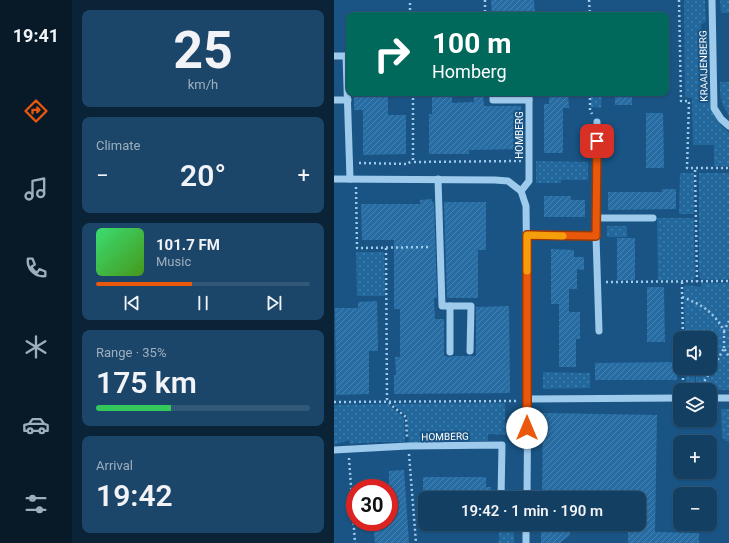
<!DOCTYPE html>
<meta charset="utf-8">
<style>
body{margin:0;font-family:Roboto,sans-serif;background:#1c4669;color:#f1f3f6;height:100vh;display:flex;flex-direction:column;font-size:15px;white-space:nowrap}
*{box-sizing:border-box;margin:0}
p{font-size:13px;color:#9dafbe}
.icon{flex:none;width:22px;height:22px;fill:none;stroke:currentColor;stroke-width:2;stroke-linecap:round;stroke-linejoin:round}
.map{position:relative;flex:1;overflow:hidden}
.panel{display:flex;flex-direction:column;gap:10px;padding:10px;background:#0a2336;width:262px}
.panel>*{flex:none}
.guide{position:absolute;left:12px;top:12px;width:323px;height:84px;border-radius:8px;box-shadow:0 1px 3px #0004,0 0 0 1px #325878;background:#00695c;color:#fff;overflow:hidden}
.controls{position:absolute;left:339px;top:331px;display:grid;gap:8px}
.controls a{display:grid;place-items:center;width:44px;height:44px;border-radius:8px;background:#133f63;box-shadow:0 1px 3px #0004,0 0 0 1px #325878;font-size:20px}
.speed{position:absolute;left:12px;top:479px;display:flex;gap:8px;font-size:20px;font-weight:700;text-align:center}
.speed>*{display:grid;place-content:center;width:52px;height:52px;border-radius:50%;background:#133f63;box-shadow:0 1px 3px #0004,0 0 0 1px #325878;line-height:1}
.speed .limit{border:6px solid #d22;background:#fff;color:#111}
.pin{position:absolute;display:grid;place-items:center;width:34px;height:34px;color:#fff;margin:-17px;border-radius:8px;box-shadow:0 2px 6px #0006}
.me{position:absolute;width:44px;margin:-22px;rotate:0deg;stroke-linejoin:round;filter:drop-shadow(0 0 3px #0008)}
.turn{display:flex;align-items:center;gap:14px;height:84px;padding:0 20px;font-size:18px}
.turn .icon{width:52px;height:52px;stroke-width:2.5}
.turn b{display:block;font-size:28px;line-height:34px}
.big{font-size:30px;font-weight:600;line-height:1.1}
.panel .card{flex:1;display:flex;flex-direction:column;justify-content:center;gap:6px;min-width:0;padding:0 14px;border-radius:8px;background:#1c4669}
.panel .dial{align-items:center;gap:0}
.dial b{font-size:52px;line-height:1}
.song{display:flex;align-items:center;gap:12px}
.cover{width:48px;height:48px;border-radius:6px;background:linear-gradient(135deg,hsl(140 70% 55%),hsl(100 70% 35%))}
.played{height:4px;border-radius:2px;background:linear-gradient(90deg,#ea580c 45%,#325878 45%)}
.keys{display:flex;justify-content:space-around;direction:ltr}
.heat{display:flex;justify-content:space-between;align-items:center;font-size:22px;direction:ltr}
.charge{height:6px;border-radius:3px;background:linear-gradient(90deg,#34c759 35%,#325878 0)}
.trip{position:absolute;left:84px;top:491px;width:228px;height:40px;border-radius:8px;background:#133f63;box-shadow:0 1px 3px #0004,0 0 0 1px #325878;font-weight:600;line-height:40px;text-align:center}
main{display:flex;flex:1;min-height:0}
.tabs{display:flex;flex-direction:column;width:72px;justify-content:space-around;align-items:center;background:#081928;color:#9dafbe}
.tabs .icon{width:28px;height:28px}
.tabs .on{color:#ea580c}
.tabs b{font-size:18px;color:#f1f3f6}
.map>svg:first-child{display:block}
.grass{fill:url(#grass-dots)}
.building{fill:url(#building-hatch)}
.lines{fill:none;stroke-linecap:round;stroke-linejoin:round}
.path{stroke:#9ecaec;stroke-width:2.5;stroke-dasharray:2 3;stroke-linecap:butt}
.minor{stroke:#9ecaec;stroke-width:7}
.route-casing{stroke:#983908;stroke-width:10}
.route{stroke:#ea580c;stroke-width:7}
.slow{stroke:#f59e0b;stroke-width:7}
.labels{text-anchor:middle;stroke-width:4;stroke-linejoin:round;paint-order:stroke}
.street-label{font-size:10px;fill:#fff;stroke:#195484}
</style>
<main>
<nav class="tabs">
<b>19:41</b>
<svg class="icon on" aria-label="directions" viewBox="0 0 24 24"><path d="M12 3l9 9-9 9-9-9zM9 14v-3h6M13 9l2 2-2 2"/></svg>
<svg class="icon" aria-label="music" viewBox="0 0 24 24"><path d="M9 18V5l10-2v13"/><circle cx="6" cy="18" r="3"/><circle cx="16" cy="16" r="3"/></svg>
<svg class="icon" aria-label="phone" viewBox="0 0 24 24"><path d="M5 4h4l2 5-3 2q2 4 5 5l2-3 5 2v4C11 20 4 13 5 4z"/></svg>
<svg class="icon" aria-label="climate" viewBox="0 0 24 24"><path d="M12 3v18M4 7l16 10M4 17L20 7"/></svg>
<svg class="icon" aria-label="car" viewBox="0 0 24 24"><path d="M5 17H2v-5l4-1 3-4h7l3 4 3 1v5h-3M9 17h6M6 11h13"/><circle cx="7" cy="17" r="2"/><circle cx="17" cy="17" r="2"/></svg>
<svg class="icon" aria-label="filters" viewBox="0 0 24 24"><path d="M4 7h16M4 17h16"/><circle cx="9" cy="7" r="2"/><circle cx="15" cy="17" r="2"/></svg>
</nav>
<section class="panel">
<div class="card dial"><b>25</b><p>km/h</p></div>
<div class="card"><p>Climate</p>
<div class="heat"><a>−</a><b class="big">20°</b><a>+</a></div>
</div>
<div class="card">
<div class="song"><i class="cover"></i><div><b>101.7 FM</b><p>Music</p></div></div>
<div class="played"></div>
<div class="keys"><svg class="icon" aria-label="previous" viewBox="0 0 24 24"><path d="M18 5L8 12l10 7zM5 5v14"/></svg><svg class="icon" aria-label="pause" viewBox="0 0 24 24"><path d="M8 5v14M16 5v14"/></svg><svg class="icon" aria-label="next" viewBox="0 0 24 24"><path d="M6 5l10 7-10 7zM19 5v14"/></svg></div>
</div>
<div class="card"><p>Range · 35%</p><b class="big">175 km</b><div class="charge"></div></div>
<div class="card"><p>Arrival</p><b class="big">19:42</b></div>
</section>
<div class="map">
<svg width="395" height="543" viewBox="0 0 395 543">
<defs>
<pattern id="grass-dots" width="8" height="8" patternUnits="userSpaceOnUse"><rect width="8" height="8" fill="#22689d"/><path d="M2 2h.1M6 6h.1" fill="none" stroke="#437fac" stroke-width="1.8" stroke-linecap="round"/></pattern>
<pattern id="building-hatch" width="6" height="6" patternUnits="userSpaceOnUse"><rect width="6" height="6" fill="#276da3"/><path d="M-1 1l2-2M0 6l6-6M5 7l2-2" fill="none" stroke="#4783b1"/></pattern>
</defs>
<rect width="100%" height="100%" fill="#195484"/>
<g class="grass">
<path d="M350 0H371L372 21 367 25 370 82 374 83C375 95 376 107 382 118 385 124 391 128 395 133V166H380V145H359L358 98 351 97Z"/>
<polygon points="386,0 395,0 395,13 387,13"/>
<path d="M386 82H395V115C386 104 386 96 386 82Z"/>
<polygon points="257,93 268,93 267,108 257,107"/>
<polygon points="202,161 254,162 254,180 227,180 227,183 202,183"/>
<polygon points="346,173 360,173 360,214 345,214"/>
<polygon points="365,173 395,173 395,279 368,280 366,278 365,270"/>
<polygon points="323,218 360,218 361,276 360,280 324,280"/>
<rect x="273" y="226" width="20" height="11"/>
<polygon points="22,252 50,252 51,296 23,296"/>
<polygon points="367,283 395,283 395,390 362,390 362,368 376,368 376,338 351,338 350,287 352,285 367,287"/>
<polygon points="352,368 361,368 361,390 352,389"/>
<polygon points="209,372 256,373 256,388 209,389"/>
<polygon points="171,403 171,423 182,424 181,435 154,434 154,441 117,441 75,443 73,416 59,404"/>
<polygon points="54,404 70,418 71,442 43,442 16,444 15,440 0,445 0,405"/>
<polygon points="387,409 395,409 395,441 391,441 391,439 388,438"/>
<rect x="165" y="524" width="15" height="19"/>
</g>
<g class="building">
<polygon points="157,0 200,0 201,15 158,15"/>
<polygon points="20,93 54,93 54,115 72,115 72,154 29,155 29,110 20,110"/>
<polygon points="98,93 118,93 118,103 140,102 140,93 149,93 150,106 187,106 187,149 135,150 135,154 95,154 95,114 98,114"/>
<polygon points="215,93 234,93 235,108 229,108 229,153 210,153 210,104 215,104"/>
<rect x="281" y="93" width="17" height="12"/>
<polygon points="312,113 329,113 330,168 312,168"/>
<polygon points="328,189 342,189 342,209 274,210 274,192 328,192"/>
<polygon points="210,196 237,196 237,200 251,200 251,217 210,217"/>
<polygon points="98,199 98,202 100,202 103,298 100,298 101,319 110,319 110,356 116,357 119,356 142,356 142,307 175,306 176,393 60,394 60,375 62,375 61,357 66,357 66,309 60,309 60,240 28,240 27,204 86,204 86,200"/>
<polygon points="110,202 152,202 152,250 144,250 144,298 113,298"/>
<rect x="283" y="238" width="18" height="42"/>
<polygon points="217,249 240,250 240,257 250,257 250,270 243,269 243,289 235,289 235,312 246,312 246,339 242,339 242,367 225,367 225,304 217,304"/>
<polygon points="313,287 330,287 331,342 313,342"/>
<polygon points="43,301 44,351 35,351 35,394 2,395 1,308 24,308 24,302"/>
<polygon points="343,362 343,380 261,380 261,363"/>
<polygon points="209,413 323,415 321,532 365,533 365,543 294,543 294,532 305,532 305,498 208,498"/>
<polygon points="70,470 75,543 41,543 39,522 55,522 55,471"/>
<polygon points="89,477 152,477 152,487 157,487 157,498 89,498"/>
<polygon points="207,524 236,524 236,535 226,543 207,543"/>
</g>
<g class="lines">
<g class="path">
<polyline points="151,0 151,15"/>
<polyline points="255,0 256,15"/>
<polyline points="345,0 347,101 355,101 353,168 361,168"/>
<polyline points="76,15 76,0"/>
<polyline points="79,93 79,162 187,161"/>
<polyline points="256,93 256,110 258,114"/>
<polyline points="25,163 74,164 76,162 79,162"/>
<polyline points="22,187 23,248 97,247"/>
<polyline points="52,248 53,399 57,405 72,417 73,437"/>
<polyline points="272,282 395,281"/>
<path d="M348 282V297C367 304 380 312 390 331L395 321"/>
<polyline points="363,282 361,168 395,168"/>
<polyline points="348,297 349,338"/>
<polyline points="390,331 390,348"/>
<polyline points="349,368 349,389"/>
<polyline points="366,390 369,383 380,367 390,348 395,357"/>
<polyline points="0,402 185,401"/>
<polyline points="75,454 82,543"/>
<polyline points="15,458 21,543"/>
</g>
<g class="minor">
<polyline points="378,0 380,108 387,119 395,126"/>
<polyline points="0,56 15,56"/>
<polyline points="12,56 16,179"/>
<polyline points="159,93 159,100 195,100"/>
<polyline points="0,100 14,100"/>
<polyline points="0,179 161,180 174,181 187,191 192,206 194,371 193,498"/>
<polyline points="104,179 108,306 116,306 116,352"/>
<polyline points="187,191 195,181 195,93"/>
<polyline points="263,218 319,218"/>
<polyline points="193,235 262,236 265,331"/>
<polyline points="262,236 263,122"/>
<polyline points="116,306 137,306 136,351"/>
<polyline points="376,398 395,398"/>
<polyline points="193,399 346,398"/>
<polyline points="0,450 74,446 168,445 167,498"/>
<polyline points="192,543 192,524"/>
</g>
</g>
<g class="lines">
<g class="route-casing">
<polyline id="route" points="193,428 193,235 262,236 263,141"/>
</g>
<use href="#route" class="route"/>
<polyline class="slow" points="193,271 193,235 229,236"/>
</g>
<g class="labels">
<g class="street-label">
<text transform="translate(369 66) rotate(-91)" y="4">KRAAIJENBERG</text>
<text transform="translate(185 135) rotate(-90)" y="4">HOMBERG</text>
<text transform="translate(111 436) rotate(-1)" y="4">HOMBERG</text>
</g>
</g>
</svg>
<div class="controls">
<a><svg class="icon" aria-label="sound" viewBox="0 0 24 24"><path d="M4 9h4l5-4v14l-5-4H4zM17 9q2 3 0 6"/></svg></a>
<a><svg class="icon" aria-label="layers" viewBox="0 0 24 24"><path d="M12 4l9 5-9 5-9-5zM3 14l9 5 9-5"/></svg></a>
<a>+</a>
<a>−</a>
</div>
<div class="speed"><div class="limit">30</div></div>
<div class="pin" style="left:263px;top:141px;background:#d93025"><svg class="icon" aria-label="arrive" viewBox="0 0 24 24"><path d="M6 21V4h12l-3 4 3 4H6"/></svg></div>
<svg class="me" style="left:193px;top:428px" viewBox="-20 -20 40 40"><circle r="19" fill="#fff"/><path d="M0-13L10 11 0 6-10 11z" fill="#ea580c"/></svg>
<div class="trip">19:42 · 1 min · 190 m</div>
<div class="guide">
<div class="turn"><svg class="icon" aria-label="right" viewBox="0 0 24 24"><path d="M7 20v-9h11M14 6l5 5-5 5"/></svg><div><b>100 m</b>Homberg</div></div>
</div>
</div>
</main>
